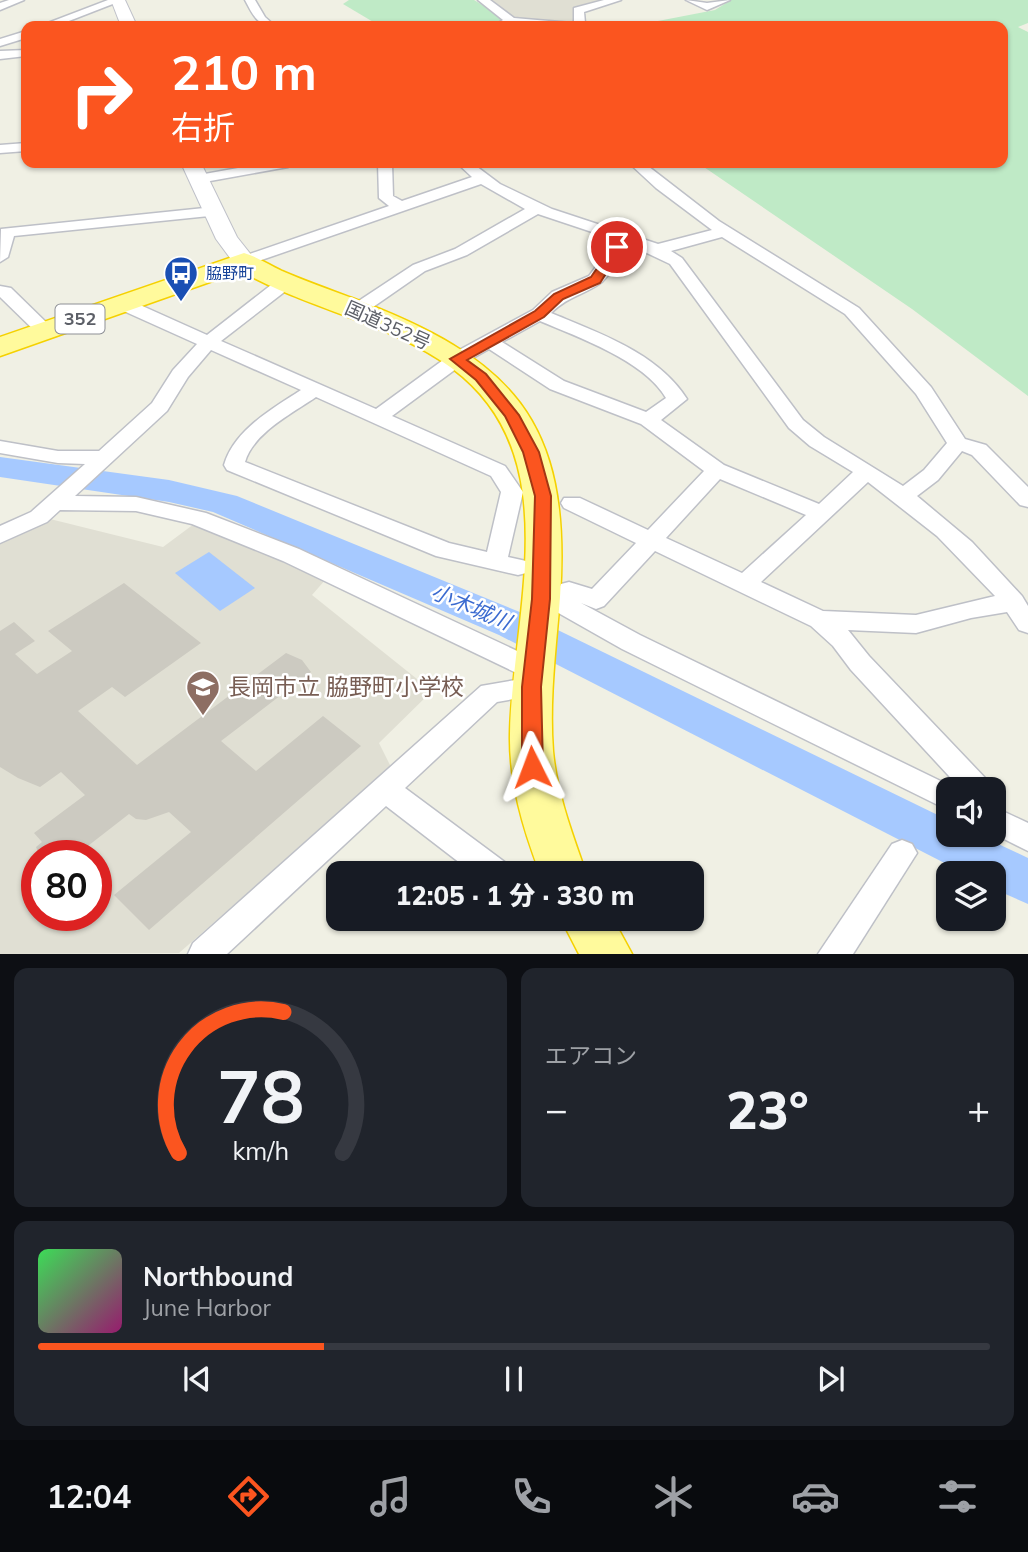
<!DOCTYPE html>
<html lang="ja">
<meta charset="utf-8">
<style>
body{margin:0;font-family:Mulish,"Noto Sans JP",sans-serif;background:#20242c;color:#f1f3f6;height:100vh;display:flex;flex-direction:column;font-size:26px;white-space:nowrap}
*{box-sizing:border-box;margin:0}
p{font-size:23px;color:#9ea1a6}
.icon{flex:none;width:38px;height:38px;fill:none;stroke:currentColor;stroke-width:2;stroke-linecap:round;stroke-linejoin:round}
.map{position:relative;height:954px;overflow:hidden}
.details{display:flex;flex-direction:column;gap:14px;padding:14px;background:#0d0f14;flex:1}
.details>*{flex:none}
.top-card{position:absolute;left:21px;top:21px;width:987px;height:147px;border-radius:14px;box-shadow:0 2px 5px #0004;background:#fb551f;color:#fff;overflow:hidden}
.fabs{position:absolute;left:936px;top:777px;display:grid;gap:14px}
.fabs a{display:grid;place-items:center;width:70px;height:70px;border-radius:14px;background:#171b24;box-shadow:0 2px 5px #0004;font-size:35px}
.speed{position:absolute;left:21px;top:840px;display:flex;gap:14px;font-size:35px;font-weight:700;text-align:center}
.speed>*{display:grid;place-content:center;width:91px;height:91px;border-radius:50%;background:#171b24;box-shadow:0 2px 5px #0004;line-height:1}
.speed .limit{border:10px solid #d22;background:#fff;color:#111}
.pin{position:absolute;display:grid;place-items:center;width:60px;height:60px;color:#fff;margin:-30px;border:4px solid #fff;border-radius:50%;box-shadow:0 2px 7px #0007}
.me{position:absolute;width:77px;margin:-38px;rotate:357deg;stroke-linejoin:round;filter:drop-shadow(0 0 5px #0008)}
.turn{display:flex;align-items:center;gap:24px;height:147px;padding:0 35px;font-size:32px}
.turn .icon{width:91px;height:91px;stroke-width:2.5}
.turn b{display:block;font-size:49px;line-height:60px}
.big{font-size:52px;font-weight:800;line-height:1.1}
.details .widget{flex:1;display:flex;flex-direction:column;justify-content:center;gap:10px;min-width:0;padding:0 24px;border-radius:14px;background:#20242c}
.details .dial{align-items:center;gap:0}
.dial svg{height:182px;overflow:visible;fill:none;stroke:#363941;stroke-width:7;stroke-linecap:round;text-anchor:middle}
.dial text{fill:#f1f3f6;stroke:none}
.song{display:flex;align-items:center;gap:21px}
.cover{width:84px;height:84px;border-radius:10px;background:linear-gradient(135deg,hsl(130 70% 55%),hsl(320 70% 35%))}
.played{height:7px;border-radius:4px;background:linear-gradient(90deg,#fb551f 30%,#363941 30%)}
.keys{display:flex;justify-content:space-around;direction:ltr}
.heat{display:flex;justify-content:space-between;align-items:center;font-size:38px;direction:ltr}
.details .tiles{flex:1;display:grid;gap:14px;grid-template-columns:1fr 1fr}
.widget:last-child{grid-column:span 2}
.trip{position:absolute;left:326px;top:861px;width:378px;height:70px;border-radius:14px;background:#171b24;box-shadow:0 2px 5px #0004;font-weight:800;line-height:70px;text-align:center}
.tab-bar{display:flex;height:112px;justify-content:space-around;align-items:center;background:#090b0e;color:#9ea1a6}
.tab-bar .icon{width:49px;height:49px}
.tab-bar .selected{color:#fb551f}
.tab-bar b{font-size:32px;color:#f1f3f6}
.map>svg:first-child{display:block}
.education{fill:#e0dfd3;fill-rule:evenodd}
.green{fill:#bfeac6}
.water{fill:#a6c9ff}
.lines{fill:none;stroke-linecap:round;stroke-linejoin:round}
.river{fill:#a6c9ff;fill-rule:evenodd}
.building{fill:#cccac1}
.minor-casing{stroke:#bec0c7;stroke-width:3}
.secondary-casing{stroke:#bfc1c9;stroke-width:2}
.trunk-casing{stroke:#f5d100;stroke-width:3}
.minor{fill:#fff;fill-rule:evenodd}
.secondary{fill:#fff;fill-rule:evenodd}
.trunk{fill:#fffa9c;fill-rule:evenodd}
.route{fill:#fb551f;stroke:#a33714;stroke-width:2}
.labels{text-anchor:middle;stroke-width:5;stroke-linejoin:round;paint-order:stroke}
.far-transit-label{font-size:16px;fill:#164399;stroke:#fff;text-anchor:start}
.shield{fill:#fff;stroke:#8d8f95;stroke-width:2}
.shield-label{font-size:18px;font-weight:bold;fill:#5c5f67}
.street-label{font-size:19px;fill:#5c5f67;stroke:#fff}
.water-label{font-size:21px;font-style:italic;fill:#3b6bd0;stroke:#fff}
.near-education-label{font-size:23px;fill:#785e54;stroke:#fff;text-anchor:start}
</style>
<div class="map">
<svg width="1028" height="954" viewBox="0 0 1028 954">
<rect width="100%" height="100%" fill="#f0f0e4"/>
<g class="education">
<polygon points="487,0 612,0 573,9 576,14 574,23 518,20"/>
<path d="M46 518 163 547 194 524 243 541 326 579 312 595 432 691 379 743 391 767 179 953 0 954V541ZM37 856H96V915H37Z"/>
</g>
<g class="green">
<polygon points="349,0 474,0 504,18 502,22 489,26 380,26 343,4"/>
<polygon points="731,0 1028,0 1028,23 1018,27 1028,32 1028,396 912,309 698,163 1003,163 1003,26 632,26 715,10"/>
</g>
<polygon class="water" points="209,552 255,588 220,611 175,573"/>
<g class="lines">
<polygon class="river" points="0,457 169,480 237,496 527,615 948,820 948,835 979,835 1028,858 1028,904 994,889 994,873 964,873 499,635 213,512 169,502 0,477"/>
</g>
<polygon class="building" points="124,583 201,643 125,697 112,687 78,711 137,765 286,653 302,660 311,672 221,741 256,771 323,716 361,746 149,930 114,895 191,832 169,812 146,820 136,819 129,814 75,856 40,856 36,847 42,842 34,833 85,795 61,772 40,787 18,778 0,767 0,631 14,622 35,641 15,654 37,674 72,651 48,631"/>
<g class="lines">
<g class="minor-casing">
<g id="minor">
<polygon points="9,0 24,0 0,10 0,3"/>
<polygon points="108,0 123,0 56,26 40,26"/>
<path d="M245 0H255L265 17 275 26C257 26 253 15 245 0Z"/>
<polygon points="478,0 490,0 514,18 572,23 574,21 574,8 604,0 621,0 584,12 585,23 582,26 493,26 503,20"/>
<polygon points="686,0 707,3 730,0 707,10"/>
<polygon points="26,31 26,38 0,46 0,39"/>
<polygon points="26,50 26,56 0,59 0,51"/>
<polygon points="26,143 26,151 0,153 0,145"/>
<polygon points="266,163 295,163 288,167 199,183 192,179 199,175"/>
<path d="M378 163H392L393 196 402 201 472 177 457 163H472L500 184 552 209 658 244 712 230 656 188 629 163H644L719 221 859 308 931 387 965 439 986 445 1028 487V507L1020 505 972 455 962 451 938 480 917 496 972 542 1022 596 1028 606V633L1019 630 1007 612 971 618 916 633 848 630 869 656 988 781 992 789H961L851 670 833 646 811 626 655 551 604 606 596 609 581 603 640 635 957 789H948V810L622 649 532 598 528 592 532 586 540 584 558 591 561 584 569 582 592 589 636 543 564 508 561 503 564 498H580L648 530 704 471 641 424 550 389 489 349 464 363 392 416 505 466 523 492 508 557 526 561 529 567 526 573 518 575 436 556 227 470 224 465C234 430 272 409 301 390L211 350 188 377 167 411 75 496 136 497 206 513 299 549 543 663 547 670 543 677 537 679 545 687 541 694 497 702 405 788 506 863 510 873H473L386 806 227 954H188L193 943 481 686 527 678 283 561 192 524 136 511 60 510 47 522 0 543V526L31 512 85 464 58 463 0 453V441L58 451H99L152 403 173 370 197 344 117 308 114 304 117 300H129L207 335 280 278H292L294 282 292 286 221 341 376 409 450 355 533 310 552 292 589 276 616 240 538 214 467 255 425 271 363 314H351L348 310 351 306 413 265 455 249 525 209 481 184 250 264H238L236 261 238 258 389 206 379 198ZM722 237 845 314 916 394 947 443 924 470 903 486 824 437 803 420 682 258 671 251ZM630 245 670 264 789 428 810 446 853 472 819 504 724 465 661 420 687 399C658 353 599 333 551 313 567 297 581 296 599 284 612 276 617 255 630 245ZM540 321C578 337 645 361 666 398L646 412 564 381 502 342ZM316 397 491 476 501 492 487 552 449 543 245 462C253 433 293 413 316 397ZM720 479 806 515 742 573 666 538ZM868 482 937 536 995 596 916 615 823 611 761 582Z"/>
<polygon points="214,207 222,212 219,215 14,236 8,257 0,262 1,229"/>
<polygon points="0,286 11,288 51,327 54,331 51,335 39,335 0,297"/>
<polygon points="994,807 1028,823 1028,851 994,834"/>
<polygon points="902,840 912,844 917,853 853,954 818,954 892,844"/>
</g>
</g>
<g class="secondary-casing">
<g id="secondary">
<polygon points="111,0 125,0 137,26 121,26"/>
<polygon points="181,163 201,163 237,237 256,261 252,266 236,266 216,239"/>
</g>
</g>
<g class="trunk-casing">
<g id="trunk">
<path d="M244 253C258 257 269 265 282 271 305 281 328 289 352 298 511 358 572 419 560 597 556 648 549 700 553 751 557 794 572 833 586 873H540C523 829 509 782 510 734 512 613 569 456 453 369 389 322 309 310 241 271L0 356V337Z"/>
<polygon points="561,919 613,919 632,954 579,954"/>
</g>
</g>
<use href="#minor" class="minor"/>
<use href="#secondary" class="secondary"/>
<use href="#trunk" class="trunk"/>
</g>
<polygon class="route" points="617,244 623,247 600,283 563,299 544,317 467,360 486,374 519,415 539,452 551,496 550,599 541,687 543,767 540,774 532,776 525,774 522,767 522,687 532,599 535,496 523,452 505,416 476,380 450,359 535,311 554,294 591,277 613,245"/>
<defs>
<g id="bus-pin" transform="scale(1.75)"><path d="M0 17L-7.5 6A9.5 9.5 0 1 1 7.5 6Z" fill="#1a4fb4" stroke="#fff"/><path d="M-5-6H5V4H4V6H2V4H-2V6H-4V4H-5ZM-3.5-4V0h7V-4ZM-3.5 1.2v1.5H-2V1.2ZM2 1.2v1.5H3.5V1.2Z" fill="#fff"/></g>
<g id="school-pin" transform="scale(1.75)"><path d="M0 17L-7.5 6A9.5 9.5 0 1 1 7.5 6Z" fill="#8d6e63" stroke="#fff"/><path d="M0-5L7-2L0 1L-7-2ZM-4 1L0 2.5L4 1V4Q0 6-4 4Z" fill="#fff"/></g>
</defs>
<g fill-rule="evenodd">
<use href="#bus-pin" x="181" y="273"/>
<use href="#school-pin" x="203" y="687"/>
</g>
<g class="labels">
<g class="far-transit-label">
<text x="206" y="279">脇野町</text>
</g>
<rect class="shield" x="55.5" y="304.5" width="49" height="29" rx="5"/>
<g class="shield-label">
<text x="80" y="325">352</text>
</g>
<g class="street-label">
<text transform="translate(388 325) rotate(24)" y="7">国道352号</text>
</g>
<g class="water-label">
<text transform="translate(471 607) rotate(23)" y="7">小木城川</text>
</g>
<g class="near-education-label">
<text x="228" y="695">長岡市立 脇野町小学校</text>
</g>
</g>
</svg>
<div class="fabs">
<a><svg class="icon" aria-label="sound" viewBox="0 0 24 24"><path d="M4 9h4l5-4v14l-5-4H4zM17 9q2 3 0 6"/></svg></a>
<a><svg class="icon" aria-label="layers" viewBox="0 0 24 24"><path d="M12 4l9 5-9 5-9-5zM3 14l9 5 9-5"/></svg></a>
</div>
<div class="speed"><div class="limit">80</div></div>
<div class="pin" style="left:617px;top:247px;background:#d93025"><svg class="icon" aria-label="arrive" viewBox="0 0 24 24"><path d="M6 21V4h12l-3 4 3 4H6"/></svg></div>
<svg class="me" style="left:532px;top:767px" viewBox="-20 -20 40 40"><path d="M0-17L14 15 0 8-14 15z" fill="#fb551f" stroke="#fff" stroke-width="4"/></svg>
<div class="trip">12:05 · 1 分 · 330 m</div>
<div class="top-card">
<div class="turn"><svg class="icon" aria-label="right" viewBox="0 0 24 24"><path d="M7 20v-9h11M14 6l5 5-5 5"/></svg><div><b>210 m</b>右折</div></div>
</div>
</div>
<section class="details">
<div class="tiles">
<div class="widget dial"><svg viewBox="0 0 100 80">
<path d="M14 69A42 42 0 1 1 86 69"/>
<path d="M14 69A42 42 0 0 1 60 7" stroke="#fb551f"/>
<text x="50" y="56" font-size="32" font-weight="700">78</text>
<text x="50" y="72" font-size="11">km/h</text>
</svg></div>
<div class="widget"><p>エアコン</p>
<div class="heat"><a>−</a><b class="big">23°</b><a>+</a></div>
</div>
<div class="widget">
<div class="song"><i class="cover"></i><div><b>Northbound</b><p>June Harbor</p></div></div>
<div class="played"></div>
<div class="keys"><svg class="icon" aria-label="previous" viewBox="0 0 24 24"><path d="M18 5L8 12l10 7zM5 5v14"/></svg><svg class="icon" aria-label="pause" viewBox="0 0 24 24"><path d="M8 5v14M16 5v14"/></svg><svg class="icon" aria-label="next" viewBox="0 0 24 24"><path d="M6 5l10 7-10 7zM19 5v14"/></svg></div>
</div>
</div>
</section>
<nav class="tab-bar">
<b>12:04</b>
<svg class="icon selected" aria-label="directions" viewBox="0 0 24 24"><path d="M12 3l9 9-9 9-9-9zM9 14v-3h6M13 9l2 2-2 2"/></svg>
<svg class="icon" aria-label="music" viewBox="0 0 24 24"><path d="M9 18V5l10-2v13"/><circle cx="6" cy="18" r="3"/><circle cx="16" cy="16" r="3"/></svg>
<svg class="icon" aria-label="phone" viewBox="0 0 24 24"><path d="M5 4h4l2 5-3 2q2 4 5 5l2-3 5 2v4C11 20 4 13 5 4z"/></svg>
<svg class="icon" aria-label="climate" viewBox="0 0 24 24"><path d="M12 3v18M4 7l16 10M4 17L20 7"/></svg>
<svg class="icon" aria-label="car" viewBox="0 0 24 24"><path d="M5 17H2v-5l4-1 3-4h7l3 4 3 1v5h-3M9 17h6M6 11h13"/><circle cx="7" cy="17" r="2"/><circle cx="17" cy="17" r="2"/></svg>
<svg class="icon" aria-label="filters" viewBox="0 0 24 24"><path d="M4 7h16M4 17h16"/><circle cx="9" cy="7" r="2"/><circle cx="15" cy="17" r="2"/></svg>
</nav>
